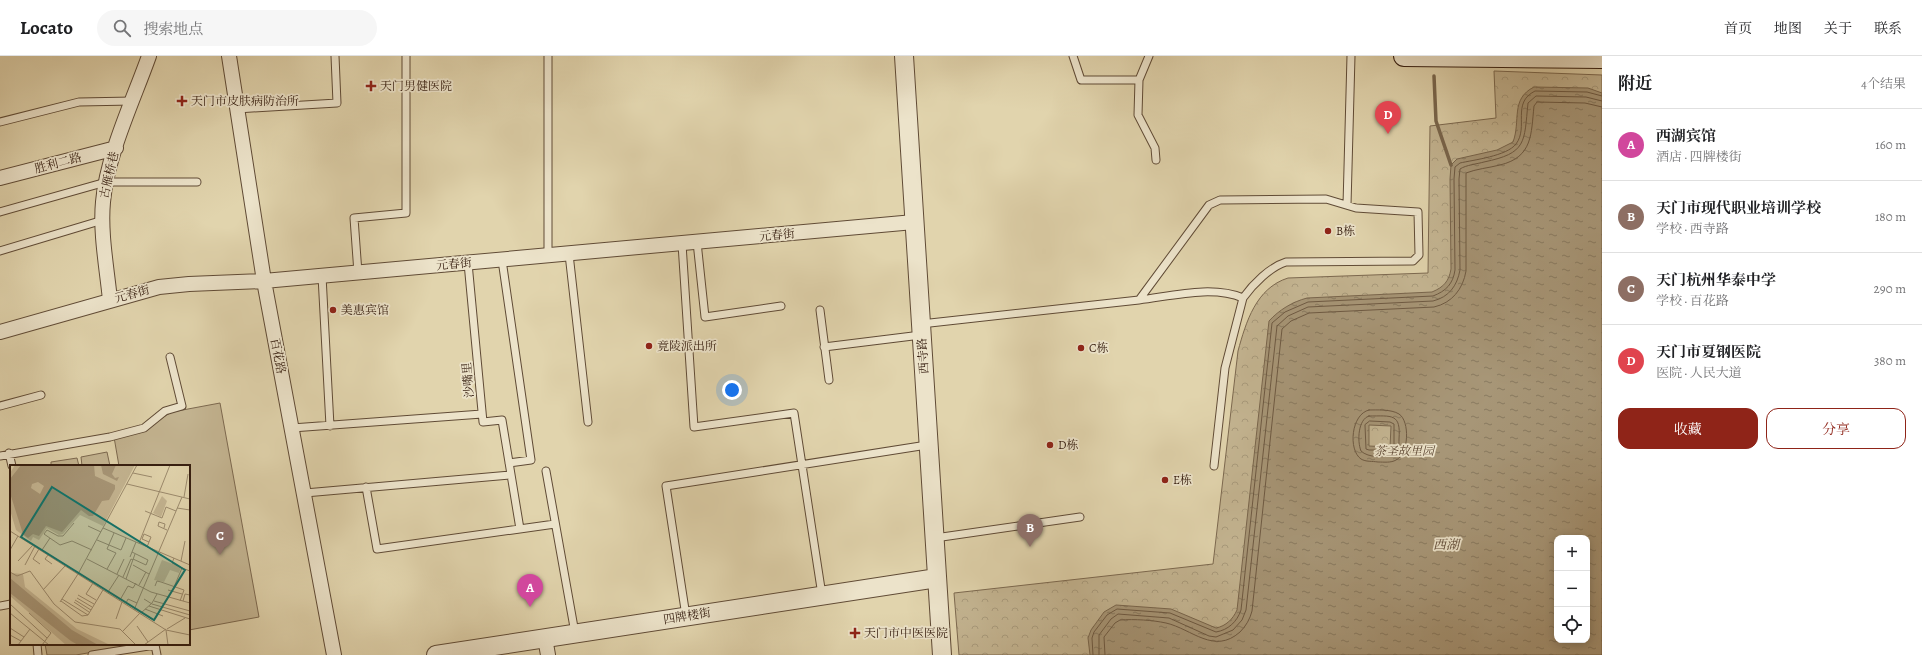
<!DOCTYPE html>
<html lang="zh">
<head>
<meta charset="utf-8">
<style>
  :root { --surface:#fff; --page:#f6f6f6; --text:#202124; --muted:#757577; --line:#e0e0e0; --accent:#8f2418 }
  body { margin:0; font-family:Alegreya,"Noto Serif SC",serif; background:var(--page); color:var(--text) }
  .controls { position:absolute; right:12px; bottom:12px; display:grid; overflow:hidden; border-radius:8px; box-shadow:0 2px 10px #0003 }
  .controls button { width:36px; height:36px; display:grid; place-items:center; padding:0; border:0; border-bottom:1px solid var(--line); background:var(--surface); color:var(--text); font:20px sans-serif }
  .you { position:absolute; left:732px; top:334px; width:14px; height:14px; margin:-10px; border:3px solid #fff; border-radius:50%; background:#1a73e8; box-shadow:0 0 0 6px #1a73e833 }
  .badge { display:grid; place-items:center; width:26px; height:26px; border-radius:50%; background:var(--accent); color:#fff; font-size:13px; font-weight:700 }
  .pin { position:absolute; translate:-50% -33px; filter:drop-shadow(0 1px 2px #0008) }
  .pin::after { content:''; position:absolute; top:21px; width:14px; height:12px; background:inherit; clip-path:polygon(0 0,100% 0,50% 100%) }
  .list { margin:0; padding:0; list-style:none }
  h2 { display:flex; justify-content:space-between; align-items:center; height:52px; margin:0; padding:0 16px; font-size:17px }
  h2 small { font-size:13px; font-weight:400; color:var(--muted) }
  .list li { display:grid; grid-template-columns:26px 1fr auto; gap:12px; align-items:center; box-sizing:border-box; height:72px; padding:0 16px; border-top:1px solid var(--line) }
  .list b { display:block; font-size:15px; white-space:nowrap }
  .list p { margin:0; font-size:13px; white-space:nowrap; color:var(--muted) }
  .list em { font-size:13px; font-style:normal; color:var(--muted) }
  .actions { display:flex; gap:8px; padding:12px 16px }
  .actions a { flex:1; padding:9px 0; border:1px solid var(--accent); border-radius:12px; text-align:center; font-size:14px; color:var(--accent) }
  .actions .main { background:var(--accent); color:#fff }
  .icon { flex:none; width:22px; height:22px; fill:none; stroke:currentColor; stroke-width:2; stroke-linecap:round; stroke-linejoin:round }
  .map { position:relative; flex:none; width:1602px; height:599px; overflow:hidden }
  header { display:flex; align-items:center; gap:24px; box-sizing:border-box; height:56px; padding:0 20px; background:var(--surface); border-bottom:1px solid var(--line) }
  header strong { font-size:19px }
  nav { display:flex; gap:22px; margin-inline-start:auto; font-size:14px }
  .search { width:280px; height:36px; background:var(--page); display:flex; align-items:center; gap:10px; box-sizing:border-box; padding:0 14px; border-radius:22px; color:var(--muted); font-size:15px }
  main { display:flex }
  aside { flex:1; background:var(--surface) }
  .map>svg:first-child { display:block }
</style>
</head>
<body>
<header>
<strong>Locato</strong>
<div class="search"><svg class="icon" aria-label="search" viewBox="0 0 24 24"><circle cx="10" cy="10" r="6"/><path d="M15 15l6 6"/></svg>搜索地点</div>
<nav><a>首页</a><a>地图</a><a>关于</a><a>联系</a></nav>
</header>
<main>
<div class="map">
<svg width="1602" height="599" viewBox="0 0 1602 599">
  <defs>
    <pattern id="park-crowns" width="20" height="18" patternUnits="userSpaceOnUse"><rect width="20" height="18" fill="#c4b592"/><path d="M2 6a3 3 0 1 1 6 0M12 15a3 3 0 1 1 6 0" fill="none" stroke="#a99b7d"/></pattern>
    <pattern id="water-ripples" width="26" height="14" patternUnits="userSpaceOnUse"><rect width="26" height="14" fill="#a79677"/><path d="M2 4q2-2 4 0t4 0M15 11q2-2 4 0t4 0" fill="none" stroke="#897a60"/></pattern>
  </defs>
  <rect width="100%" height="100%" fill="#e1d4ad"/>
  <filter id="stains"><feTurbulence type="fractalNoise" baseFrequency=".005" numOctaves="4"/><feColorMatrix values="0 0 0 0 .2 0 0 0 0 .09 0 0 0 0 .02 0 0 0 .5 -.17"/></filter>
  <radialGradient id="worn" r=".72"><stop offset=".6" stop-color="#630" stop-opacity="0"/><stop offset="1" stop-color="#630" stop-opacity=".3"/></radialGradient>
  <path fill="#c4b592" stroke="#7c6950" d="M220,347L259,561L189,574V410H119L114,381L146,375L155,366L172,356Z
    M107,396L110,410H82L81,401Z
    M77,402L79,410H51V406Z
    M45,588H139L76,599H47Z"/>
  <path fill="url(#park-crowns)" stroke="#7c6950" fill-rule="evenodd" d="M1494,15L1602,19V599H959L954,537L1213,508L1238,295C1246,266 1256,232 1288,222L1428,217L1430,70L1496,62ZM1557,482H1587V584H1557Z"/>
  <path fill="url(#water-ripples)" stroke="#79664d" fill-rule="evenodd" d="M1534,31L1588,32L1602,37V599H1090L1088,582L1091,574L1104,556L1116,549L1171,553L1216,572C1226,570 1233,563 1237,554L1269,265C1279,254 1292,246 1307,242L1432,236C1444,231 1449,225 1451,213L1450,123L1451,109L1457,103L1497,94L1513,86C1521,65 1510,43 1534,31ZM1369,369L1391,370L1390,391L1369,390ZM1557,482H1587V584H1557Z"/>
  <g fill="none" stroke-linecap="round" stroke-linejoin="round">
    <path stroke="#6e5a43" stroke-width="1" d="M1369,354C1377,354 1391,353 1399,358C1410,365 1409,398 1396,404C1391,407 1384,406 1378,406C1372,405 1366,406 1361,403C1348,394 1351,358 1369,354Z
      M1369,360C1392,360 1401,357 1399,383C1399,390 1399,394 1395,398C1386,402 1368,402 1361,395C1357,385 1358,363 1369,360Z
      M1370,365L1390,366L1394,368V390L1392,394H1369L1366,393L1365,369Z
      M1093,599L1092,582L1094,576L1107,559L1117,553L1170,557L1216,576C1228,574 1237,566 1241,554L1272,267L1285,256L1308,246L1433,240C1446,235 1453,228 1455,214L1454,123L1455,111L1460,107C1473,104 1507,100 1516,88C1529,71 1511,47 1535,35L1587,36L1602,40
      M1099,599V579L1111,563L1118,558L1169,562L1209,580L1216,581L1233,574L1242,564L1246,554L1277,270L1288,260L1308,251L1433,245C1449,241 1457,230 1460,214L1459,123L1460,113C1466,109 1477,108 1484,106C1527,97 1524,87 1528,47L1536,40L1586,41L1602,45
      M1105,599L1104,581L1115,567L1120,564C1135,563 1152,564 1166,567C1192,573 1214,599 1240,576C1246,570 1250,563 1252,555L1282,273L1291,265L1309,257L1434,251C1452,247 1463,233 1466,215V117C1476,113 1488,112 1500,109C1533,101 1531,78 1534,50L1537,46L1585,47L1602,51"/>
    <path stroke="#79664d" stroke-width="3.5" d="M1434,20L1436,65L1451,109"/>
    <defs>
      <path id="service" d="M548,0V200
        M1073,0L1081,24H1139L1149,0
        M1139,24L1138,59L1155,92L1156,104
        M237,53L337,47L335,0
        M0,66L79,46L133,45
        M1347,149L1351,0
        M0,156L106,126H197
        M697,186L705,261L781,250
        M682,188L694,371L794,357L822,539
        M0,195L103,164
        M569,198L588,366
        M502,204L531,404L509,407
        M468,207L483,366L502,364L520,473
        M358,217L354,162L406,157V0
        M322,220L330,370
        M1139,244C1172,240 1212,229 1243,242
        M820,254L829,324
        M921,268L1139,244L1209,149L1220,144L1326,143L1356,152L1418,156L1419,199L1413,205L1286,206C1270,211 1253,228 1243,242L1225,312L1214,410
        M824,291L921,279
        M0,350L41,339
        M292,372L482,358
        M9,397L12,410
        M0,400L110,381L144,372L165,355L182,350L170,301
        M546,415L575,577
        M366,431L377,493L555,468
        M305,437L511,419
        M935,482L1080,461
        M0,550L11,548
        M686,560L666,430L927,389
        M37,588L38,599
        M92,599L155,589L157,599"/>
      <path id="minor" d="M229,0L264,225L334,599
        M0,122L116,92
        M110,244C107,213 100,177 103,146C107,99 133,45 149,0
        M0,276L159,231L189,228L264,225L914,166
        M545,582L548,599"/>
      <path id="tertiary" d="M904,0L942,599
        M436,599L937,522"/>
      <path id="secondary" d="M1404,0L1602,2"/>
    </defs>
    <use href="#service" stroke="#604b36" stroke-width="9"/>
    <use href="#minor" stroke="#604b36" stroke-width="16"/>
    <use href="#tertiary" stroke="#604b36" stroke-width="20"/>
    <use href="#secondary" stroke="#351d0f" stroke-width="22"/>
    <use href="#service" stroke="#ece3ca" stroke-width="7"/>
    <use href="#minor" stroke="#ece3ca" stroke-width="14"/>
    <use href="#tertiary" stroke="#ece3ca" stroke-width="18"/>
    <use href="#secondary" stroke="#ece3ca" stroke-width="20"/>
  </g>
  <g fill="#8f2418" stroke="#ece3ca" stroke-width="1.5">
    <path d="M369 24h4v4h4v4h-4v4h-4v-4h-4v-4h4z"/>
    <path d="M180 39h4v4h4v4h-4v4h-4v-4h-4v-4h4z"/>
    <circle cx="1328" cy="175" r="4"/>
    <circle cx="333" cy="254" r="4"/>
    <circle cx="649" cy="290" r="4"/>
    <circle cx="1081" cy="292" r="4"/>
    <circle cx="1050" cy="389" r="4"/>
    <circle cx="1165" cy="424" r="4"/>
    <path d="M853 571h4v4h4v4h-4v4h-4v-4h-4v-4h4z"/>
  </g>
  <g text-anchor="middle" stroke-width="3.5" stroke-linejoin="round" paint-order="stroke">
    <g font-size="12" fill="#351d0f" stroke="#ece3ca" text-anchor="start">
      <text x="380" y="34">天门男健医院</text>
      <text x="191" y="49">天门市皮肤病防治所</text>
      <text x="1336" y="179">B栋</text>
      <text x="341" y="258">美惠宾馆</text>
      <text x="657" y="294">竟陵派出所</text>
      <text x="1089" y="296">C栋</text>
      <text x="1058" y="393">D栋</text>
      <text x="1173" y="428">E栋</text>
      <text x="864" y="581">天门市中医医院</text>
    </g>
    <g font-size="12" fill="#351d0f" stroke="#ece3ca">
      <text transform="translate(58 107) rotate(-15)" y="4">胜利二路</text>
      <text transform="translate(109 119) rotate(-77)" y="4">古雁桥巷</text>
      <text transform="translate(777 179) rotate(-5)" y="4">元春街</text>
      <text transform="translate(454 208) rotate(-5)" y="4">元春街</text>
      <text transform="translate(132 238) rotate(-15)" y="4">元春街</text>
      <text transform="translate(278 300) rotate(79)" y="4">百花路</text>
      <text transform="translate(923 300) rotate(-94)" y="4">西寺路</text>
      <text transform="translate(468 324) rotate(-95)" y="4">沙嘴里</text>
      <text transform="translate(687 560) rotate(-9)" y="4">四牌楼街</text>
    </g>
    <g font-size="12" font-style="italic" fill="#594330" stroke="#ece3ca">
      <text x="1404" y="399">茶圣故里园</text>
    </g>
    <g font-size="13" font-style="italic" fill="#5d4733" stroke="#ece3ca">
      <text x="1446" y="493">西湖</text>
    </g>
  </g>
  <g transform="translate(10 409)">
    <rect width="180" height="180" fill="#e1d4ad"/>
    <path d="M152,31L157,36L151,52L143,48ZM152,95L171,102L169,108L160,105L154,117L144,115Z" fill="#c4b592"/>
    <path d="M5,0H125L93,61L70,50L53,69L49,70L37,63L29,75L23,72L21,76L6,65L0,45V8ZM0,108L13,109L15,122L20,126L67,164L100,180H56L0,131Z" fill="#c4b592"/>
    <path d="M11,0H84L85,11L105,20V24L99,35L92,36L83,51H79L71,45L52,67L36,61L29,71L23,69L18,73L13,69L0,28V14ZM28,17L34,21L30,29L21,23L22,19ZM91,0H106L102,9L105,13L109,12L107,16L93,9ZM0,113L62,165L88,180H68L61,176L0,128Z" fill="#a79677" fill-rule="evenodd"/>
    <path fill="none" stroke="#9c8b6e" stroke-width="1" d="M123,8L142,12M117,19L180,34M174,32L178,9M167,43L180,45M135,46L152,53L156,42L166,46M64,58L53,71H48L37,65L34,69L50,80L62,76L82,85M78,61L91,67M93,63L180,100M154,63L155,59L149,57L148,61L157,65M0,66L156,165L180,170M87,75L111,85L116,73M129,78L160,0M137,82L141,72L134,69L132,74L139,77M29,84L23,94L30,99M0,85L8,71M32,85L40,73M122,87L138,95L136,100M38,90L35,94L42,99M120,92L126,77M164,93L162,98L172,103M77,94L141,127L180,138M123,94L136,100M8,96L23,80M171,96L175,76M15,100L25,81M123,100L139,109M97,104L106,88L97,84L104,68M0,107L7,111L20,106L44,139L65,157L110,164L126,180M107,109L114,94M113,112L121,94L123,95M116,114L125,89M83,118L76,129L86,135M129,120L136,107M145,121L147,116L151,117L174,125L170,136M164,122L172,103L180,106M33,125L55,101M158,125L172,129M98,127L109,110M68,130L84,139M67,133L82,142M52,134L78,150M134,134L142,139L180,150M65,135L81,145M110,135L118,121L123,123L126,118M51,136L72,151L78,150M144,136L180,146M173,136L175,129L180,130M50,137L68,109L127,0M64,137L79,147M116,138L118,134L127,138M0,139L37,173M139,141L180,154M135,144L153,151M124,145L172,32M0,148L39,180M19,148L41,168L32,180M131,148L142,138L147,129M78,150L93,125M106,154L112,137M127,161L138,177M0,163L14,172M157,164L175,153M156,165L158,180M113,166L130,148M0,170L11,176M8,180L20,164M134,180L156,164"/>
    <path fill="#0f766e" fill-opacity="0.15" stroke="#0f766e" stroke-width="2" d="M42,22L175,105L144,155L11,72Z"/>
    <rect width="180" height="180" fill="none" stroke="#351d0f" stroke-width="2"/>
  </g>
  <rect width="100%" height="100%" filter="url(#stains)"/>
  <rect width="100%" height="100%" fill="url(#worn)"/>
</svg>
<div class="controls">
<button>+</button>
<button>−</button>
<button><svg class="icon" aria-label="locate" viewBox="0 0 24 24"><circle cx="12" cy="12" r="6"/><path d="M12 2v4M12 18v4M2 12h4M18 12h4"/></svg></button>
</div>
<div class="you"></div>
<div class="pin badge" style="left:530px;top:551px;background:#d1479c">A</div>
<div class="pin badge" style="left:1030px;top:491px;background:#8d6e63">B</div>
<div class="pin badge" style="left:220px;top:499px;background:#8d6e63">C</div>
<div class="pin badge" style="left:1388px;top:78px;background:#e0444e">D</div>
</div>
<aside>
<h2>附近<small>4个结果</small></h2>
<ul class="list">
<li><span class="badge" style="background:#d1479c">A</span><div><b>西湖宾馆</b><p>酒店 · 四牌楼街</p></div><em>160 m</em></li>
<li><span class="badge" style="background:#8d6e63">B</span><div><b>天门市现代职业培训学校</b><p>学校 · 西寺路</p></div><em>180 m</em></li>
<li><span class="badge" style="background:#8d6e63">C</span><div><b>天门杭州华泰中学</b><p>学校 · 百花路</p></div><em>290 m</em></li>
<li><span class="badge" style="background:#e0444e">D</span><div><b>天门市夏钢医院</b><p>医院 · 人民大道</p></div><em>380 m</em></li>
</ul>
<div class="actions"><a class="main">收藏</a><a>分享</a></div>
</aside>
</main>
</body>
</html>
